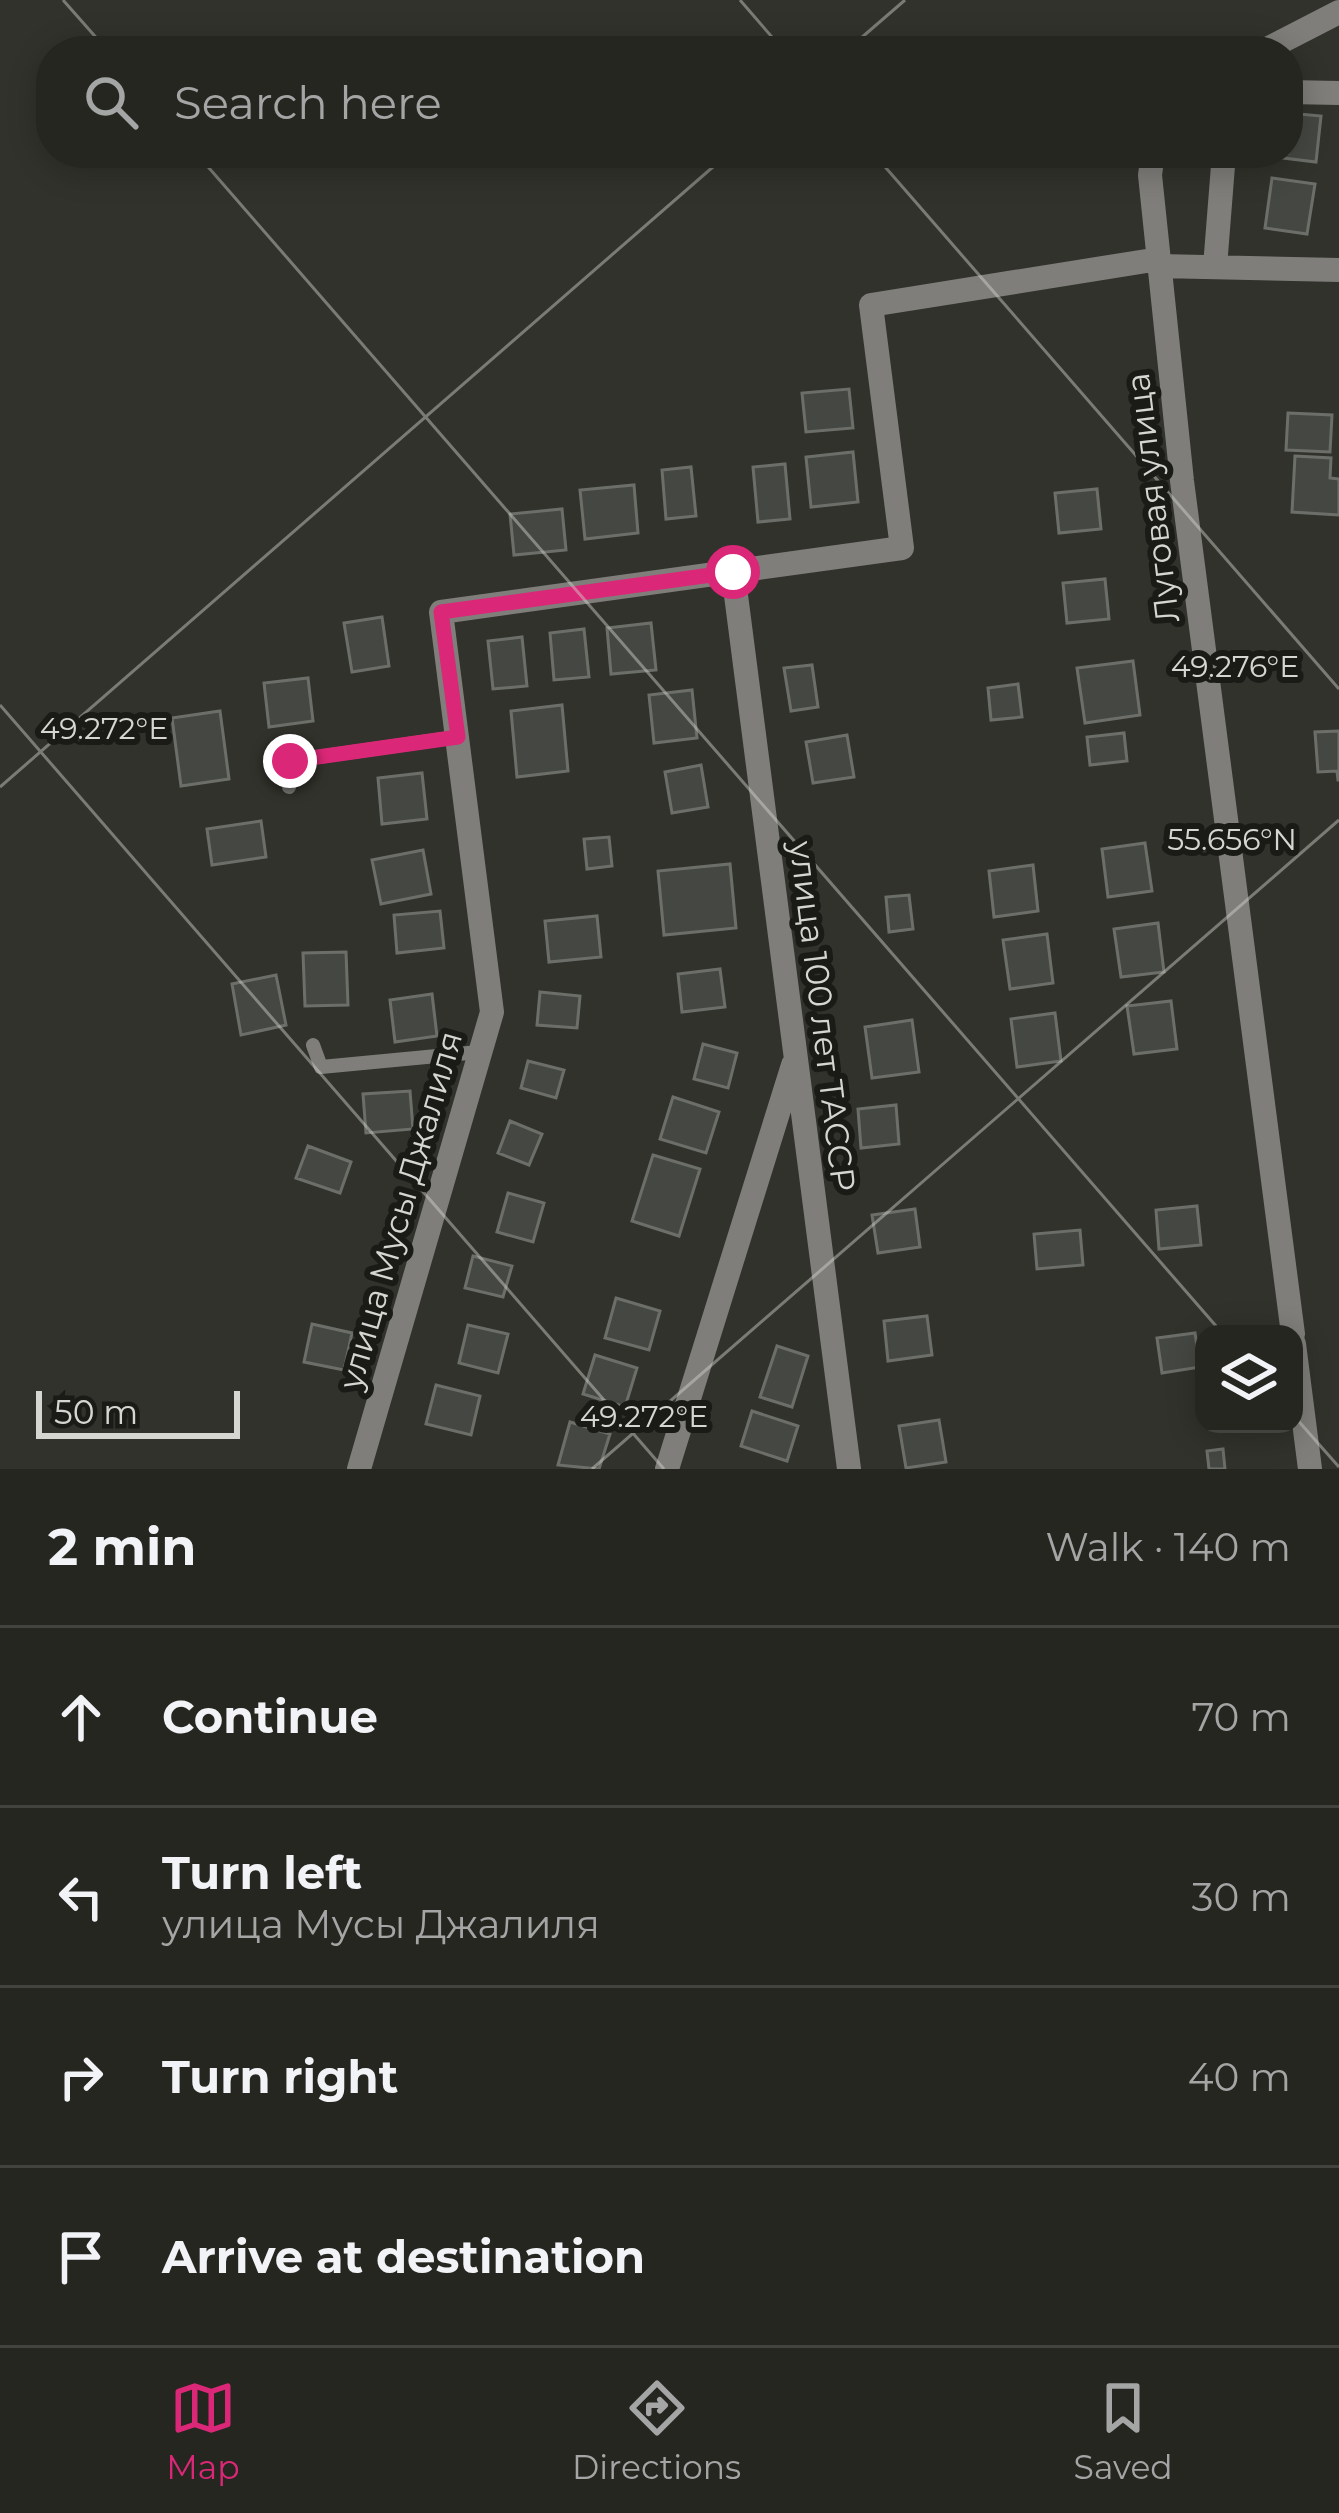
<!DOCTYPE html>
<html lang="en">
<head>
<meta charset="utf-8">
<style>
  :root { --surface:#262621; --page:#32322e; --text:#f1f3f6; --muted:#a4a5a5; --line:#42433f; --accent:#db2777 }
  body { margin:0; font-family:Montserrat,sans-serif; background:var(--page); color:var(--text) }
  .controls { position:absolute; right:36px; bottom:36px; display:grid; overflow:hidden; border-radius:24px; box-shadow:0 6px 30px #0003 }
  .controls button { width:108px; height:108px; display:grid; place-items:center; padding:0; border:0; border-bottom:3px solid var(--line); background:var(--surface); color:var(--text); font:60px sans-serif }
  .scale { position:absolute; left:36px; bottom:30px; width:204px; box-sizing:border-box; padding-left:12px; border:6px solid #d5d5d1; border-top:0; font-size:33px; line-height:42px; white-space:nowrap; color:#d5d5d1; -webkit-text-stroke:9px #1a1a17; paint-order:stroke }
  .stop { position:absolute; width:36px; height:36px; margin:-27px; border:9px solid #db2777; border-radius:50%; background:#fff }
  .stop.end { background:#db2777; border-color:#fff; box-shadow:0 3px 12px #0008 }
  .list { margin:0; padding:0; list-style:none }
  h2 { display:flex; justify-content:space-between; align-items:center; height:156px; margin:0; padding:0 48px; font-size:51px }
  h2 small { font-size:39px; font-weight:400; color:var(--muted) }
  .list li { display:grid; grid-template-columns:78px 1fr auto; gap:36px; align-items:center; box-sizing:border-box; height:180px; padding:0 48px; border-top:3px solid var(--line) }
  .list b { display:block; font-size:45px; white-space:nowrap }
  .list p { margin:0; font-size:39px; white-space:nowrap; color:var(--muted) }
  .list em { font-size:39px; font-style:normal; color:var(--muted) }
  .icon { flex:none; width:66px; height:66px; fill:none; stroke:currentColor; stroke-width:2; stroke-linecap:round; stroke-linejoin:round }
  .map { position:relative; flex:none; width:1339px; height:1469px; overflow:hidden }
  .search { position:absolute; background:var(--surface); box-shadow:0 6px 30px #0003; left:36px; right:36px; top:36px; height:132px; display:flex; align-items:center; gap:30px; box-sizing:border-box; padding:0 42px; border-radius:48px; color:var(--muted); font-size:45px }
  .sheet { height:876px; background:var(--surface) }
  nav { display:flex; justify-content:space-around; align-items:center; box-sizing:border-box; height:168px; border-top:3px solid var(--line); background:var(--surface); font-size:33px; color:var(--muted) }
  nav a { display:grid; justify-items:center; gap:6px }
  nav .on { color:var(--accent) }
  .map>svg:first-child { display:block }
</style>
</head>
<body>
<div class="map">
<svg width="1339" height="1469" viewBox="0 0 1339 1469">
  <rect width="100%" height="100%" fill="#32322c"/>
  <path fill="#454842" stroke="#6c6f69" stroke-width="3" d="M1288,113L1321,116L1316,162L1267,156L1268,153H1288Z
    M1272,178L1315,184L1307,234L1265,228Z
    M849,389L853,428L806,432L802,393Z
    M1288,413L1332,415L1330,452L1286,450Z
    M853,452L858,502L811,507L806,457Z
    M1295,456L1331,458L1330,478L1339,479V515L1292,512Z
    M785,464L790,519L758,522L753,467Z
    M691,467L696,516L666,519L662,470Z
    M634,485L638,533L585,539L580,490Z
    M1097,489L1101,529L1059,533L1055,493Z
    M562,509L566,550L514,555L510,514Z
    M1105,579L1109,619L1067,623L1063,583Z
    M382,617L389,666L352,672L344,623Z
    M651,623L656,670L611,674L607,628Z
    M584,629L589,677L554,680L550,633Z
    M522,637L527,686L493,689L488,641Z
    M1133,661L1140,715L1085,723L1077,668Z
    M812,665L818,707L791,711L784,668Z
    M308,678L313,721L269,727L264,683Z
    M1018,684L1022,717L991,720L988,688Z
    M692,690L697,738L654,743L649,695Z
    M562,705L568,771L517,777L511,711Z
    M220,711L229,779L181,786L172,718Z
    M1339,731V780H1338L1337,771L1318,772L1315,732Z
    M1124,733L1127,761L1090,765L1087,737Z
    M847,735L854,777L813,783L806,742Z
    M701,765L708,807L672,813L665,772Z
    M422,773L427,819L382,824L378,778Z
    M261,821L266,857L212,865L207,829Z
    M609,837L612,866L587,869L584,839Z
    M1145,843L1152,891L1108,897L1102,849Z
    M423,850L431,894L381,904L372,860Z
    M730,864L736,928L664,935L658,871Z
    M1033,865L1038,911L994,917L989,871Z
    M909,895L913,929L889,932L886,897Z
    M440,911L444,948L397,953L394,915Z
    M597,916L601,957L549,962L545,921Z
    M1158,923L1164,972L1121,977L1114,929Z
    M1047,934L1053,983L1010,989L1003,940Z
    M346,952L348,1005L305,1006L303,953Z
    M720,969L725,1007L682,1012L678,974Z
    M276,975L286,1025L241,1035L232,984Z
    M540,992L580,996L577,1028L537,1025Z
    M432,994L437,1036L395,1042L390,1000Z
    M1171,1001L1177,1049L1134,1054L1127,1006Z
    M1055,1013L1061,1061L1017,1067L1011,1019Z
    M912,1020L919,1072L872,1078L865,1027Z
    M703,1044L737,1053L728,1088L694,1079Z
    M528,1061L564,1070L556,1098L521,1088Z
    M410,1091L413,1129L366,1133L363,1094Z
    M673,1097L719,1112L706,1153L660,1139Z
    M896,1105L899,1144L861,1148L858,1109Z
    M510,1121L542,1134L529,1165L498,1153Z
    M308,1146L351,1162L340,1193L296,1178Z
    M653,1155L700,1169L679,1236L632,1221Z
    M508,1193L544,1203L533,1242L497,1232Z
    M1197,1206L1201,1245L1159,1249L1156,1210Z
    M915,1209L920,1247L878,1253L872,1215Z
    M1080,1230L1083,1265L1037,1269L1034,1234Z
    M473,1256L512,1266L503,1297L465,1288Z
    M616,1298L660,1311L649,1350L605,1338Z
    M927,1316L932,1355L888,1361L884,1321Z
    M312,1324L352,1333L344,1370L304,1362Z
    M468,1325L508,1334L498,1373L459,1363Z
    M1195,1333L1200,1367L1162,1373L1157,1338Z
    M777,1346L808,1356L792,1407L760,1397Z
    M595,1355L637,1368L625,1407L583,1394Z
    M436,1385L480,1396L471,1435L426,1424Z
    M752,1411L798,1426L787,1461L741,1446Z
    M939,1420L946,1462L906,1468L899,1426Z
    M570,1422L610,1434L599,1469L558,1465Z
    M1223,1449L1225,1469H1209L1207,1451Z"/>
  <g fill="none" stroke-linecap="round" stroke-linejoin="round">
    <path stroke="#7f7e7b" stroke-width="14" d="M289,787L290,761L457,737
      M313,1045L321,1067L479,1052"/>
    <path stroke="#7f7e7b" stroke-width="24" d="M1263,51L1339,12
      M1288,92L1339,93
      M1153,153L1150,175L1182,481L1293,1334
      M1159,266L1339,270
      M1215,267L1224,153
      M733,572L849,1469
      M1294,1344L1310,1469
      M359,1469L492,1012L441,612L902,548L871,305L1159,259
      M667,1469L793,1065"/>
  </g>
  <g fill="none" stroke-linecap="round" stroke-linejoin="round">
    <path stroke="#db2777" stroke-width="15" d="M290,761L458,737L441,612L733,572"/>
  </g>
  <path fill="none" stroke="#d5d5d1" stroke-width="3" stroke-opacity="0.45" d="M63,0L108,51M740,0L784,51M846,51L905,0M196,153L1223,1334M873,153L1339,689M0,705L664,1469M0,787L729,153M1294,1416L1339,1467M592,1469L1339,820"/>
  <g text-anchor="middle" stroke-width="12" stroke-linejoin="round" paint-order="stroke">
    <g font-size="33" fill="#d5d5d1" stroke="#1a1a17">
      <text transform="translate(1152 498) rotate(-97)" y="12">Луговая улица</text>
      <text transform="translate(823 1016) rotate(83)" y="12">улица 100 лет ТАССР</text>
      <text transform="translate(400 1210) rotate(-74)" y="12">улица Мусы Джалиля</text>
    </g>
  </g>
  <g font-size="30" text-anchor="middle" fill="#d5d5d1" stroke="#1a1a17" stroke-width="12" stroke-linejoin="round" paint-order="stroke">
    <text x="1235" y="677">49.276°E</text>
    <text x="104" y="739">49.272°E</text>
    <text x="1232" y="850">55.656°N</text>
    <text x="644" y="1427">49.272°E</text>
  </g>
</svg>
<div class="controls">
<button><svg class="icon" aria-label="layers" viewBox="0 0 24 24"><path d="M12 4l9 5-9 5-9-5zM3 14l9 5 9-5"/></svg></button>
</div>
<div class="scale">50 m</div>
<div class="stop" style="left:733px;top:572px"></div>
<div class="stop end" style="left:290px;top:761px"></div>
<div class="search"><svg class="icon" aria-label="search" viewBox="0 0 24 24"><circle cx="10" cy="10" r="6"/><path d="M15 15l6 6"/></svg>Search here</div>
</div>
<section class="sheet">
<h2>2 min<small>Walk · 140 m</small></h2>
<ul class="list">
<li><svg class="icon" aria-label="ahead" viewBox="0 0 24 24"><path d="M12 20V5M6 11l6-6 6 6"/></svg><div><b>Continue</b></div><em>70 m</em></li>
<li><svg class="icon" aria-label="left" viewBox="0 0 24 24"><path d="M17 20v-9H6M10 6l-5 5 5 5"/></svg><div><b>Turn left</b><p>улица Мусы Джалиля</p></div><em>30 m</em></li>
<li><svg class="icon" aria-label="right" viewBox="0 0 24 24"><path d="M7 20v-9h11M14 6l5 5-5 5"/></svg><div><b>Turn right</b></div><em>40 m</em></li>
<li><svg class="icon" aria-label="arrive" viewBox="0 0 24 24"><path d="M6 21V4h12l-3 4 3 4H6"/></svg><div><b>Arrive at destination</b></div></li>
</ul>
</section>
<nav>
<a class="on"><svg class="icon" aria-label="map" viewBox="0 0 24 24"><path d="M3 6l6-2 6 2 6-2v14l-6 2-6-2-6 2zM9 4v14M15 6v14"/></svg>Map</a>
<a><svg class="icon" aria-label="directions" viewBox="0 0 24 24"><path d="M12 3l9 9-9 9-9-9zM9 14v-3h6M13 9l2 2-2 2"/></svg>Directions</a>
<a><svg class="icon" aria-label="saved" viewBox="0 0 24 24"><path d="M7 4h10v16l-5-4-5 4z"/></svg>Saved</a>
</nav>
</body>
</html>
